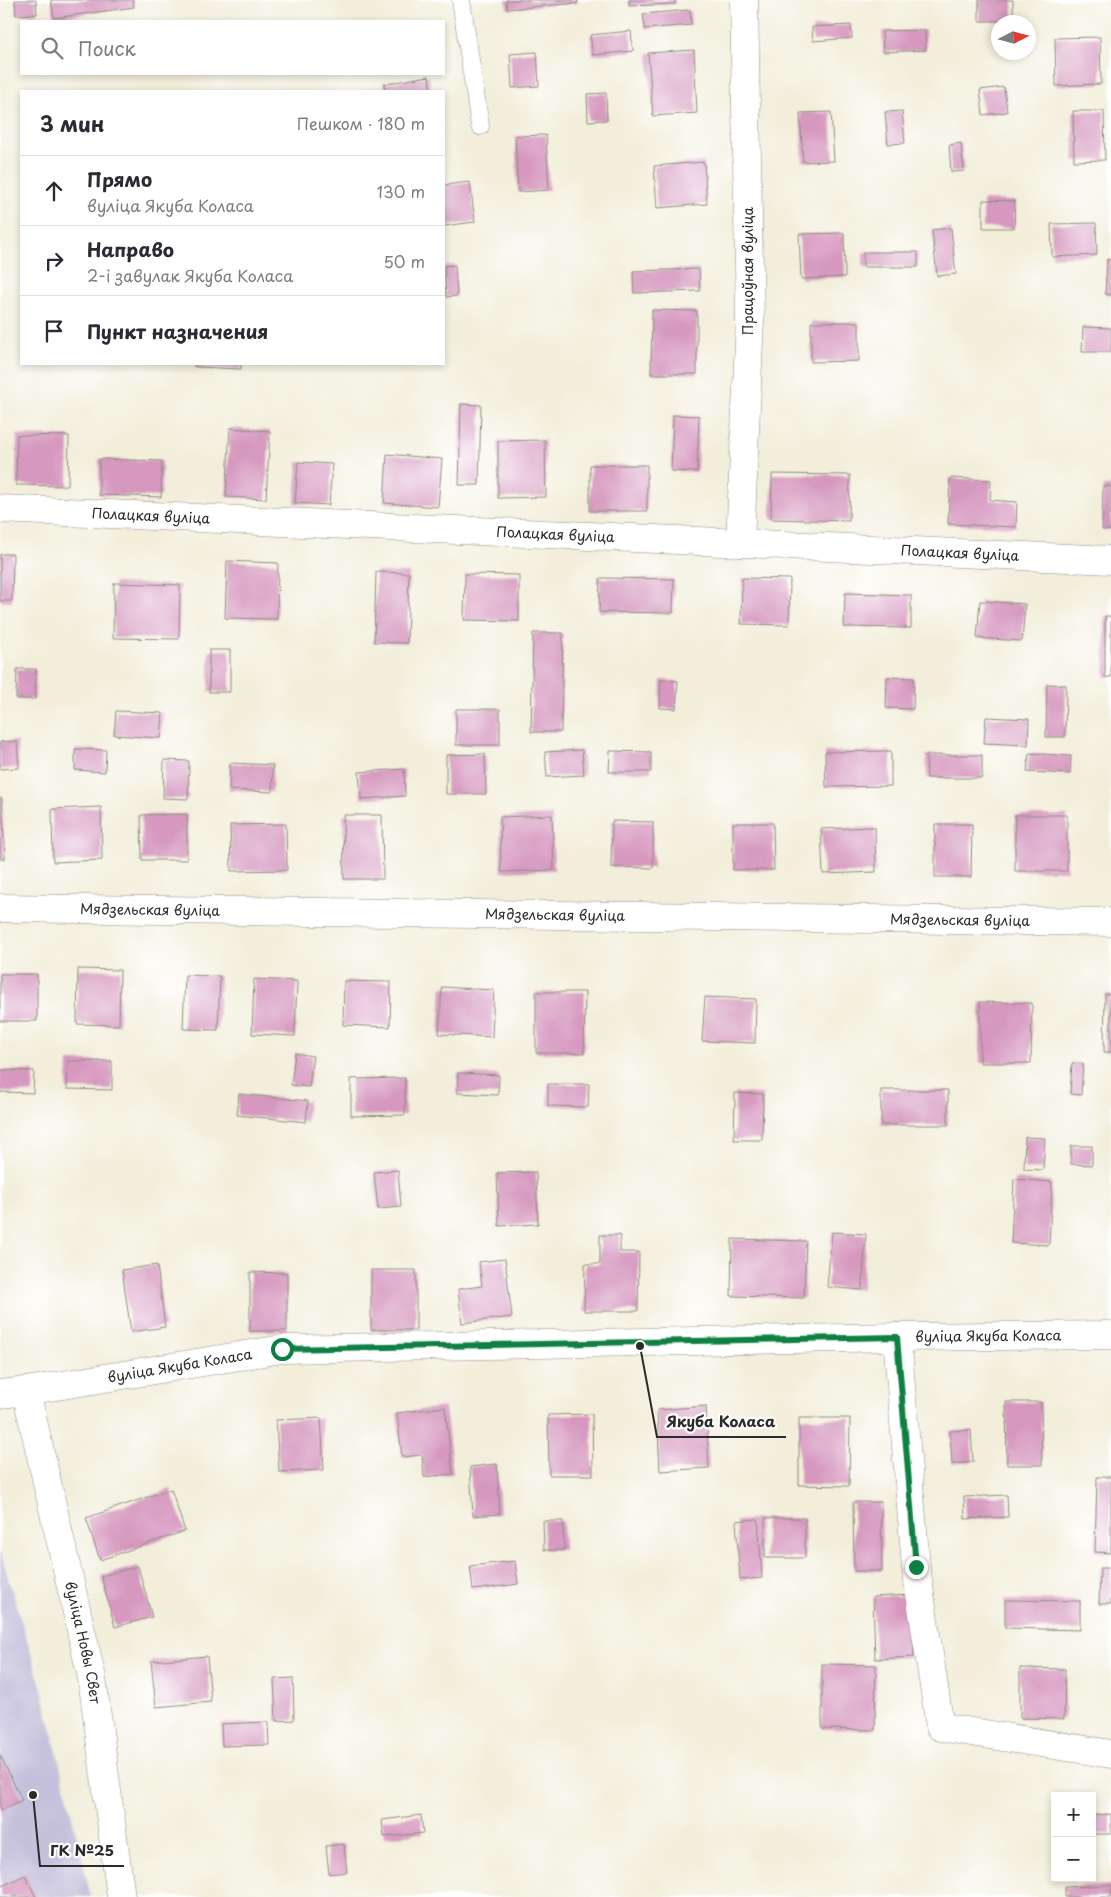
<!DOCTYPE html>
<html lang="ru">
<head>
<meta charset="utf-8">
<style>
  :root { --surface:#fff; --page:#f2f2f3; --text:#2b2b33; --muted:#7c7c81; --line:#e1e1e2 }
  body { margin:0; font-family:"Playpen Sans",sans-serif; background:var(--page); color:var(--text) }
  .controls { position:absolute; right:15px; bottom:15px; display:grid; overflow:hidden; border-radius:0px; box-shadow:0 2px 8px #0003 }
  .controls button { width:45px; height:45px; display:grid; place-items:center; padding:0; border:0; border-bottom:1px solid var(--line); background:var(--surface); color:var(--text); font:25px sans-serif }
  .compass { position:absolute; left:991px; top:15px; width:45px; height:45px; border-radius:50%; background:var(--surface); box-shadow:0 2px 8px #0003; rotate:84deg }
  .stop { position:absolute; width:15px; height:15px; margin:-11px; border:4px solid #0b8043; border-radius:50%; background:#fff }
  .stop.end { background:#0b8043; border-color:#fff; box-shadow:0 1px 5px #0008 }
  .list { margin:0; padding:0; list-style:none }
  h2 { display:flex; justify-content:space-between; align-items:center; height:65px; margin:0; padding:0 20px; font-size:21px }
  h2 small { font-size:16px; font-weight:400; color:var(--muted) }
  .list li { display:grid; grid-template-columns:32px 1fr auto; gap:15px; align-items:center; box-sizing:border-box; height:70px; padding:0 20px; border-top:1px solid var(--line) }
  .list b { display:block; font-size:19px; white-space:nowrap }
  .list p { margin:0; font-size:16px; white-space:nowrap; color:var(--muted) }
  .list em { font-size:16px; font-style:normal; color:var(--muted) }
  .icon { flex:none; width:28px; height:28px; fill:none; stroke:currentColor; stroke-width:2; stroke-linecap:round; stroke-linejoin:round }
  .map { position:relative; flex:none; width:1111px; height:1897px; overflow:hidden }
  .search { position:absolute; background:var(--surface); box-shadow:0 2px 8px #0003; left:20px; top:20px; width:425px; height:55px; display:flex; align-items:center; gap:12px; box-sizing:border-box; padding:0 18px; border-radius:0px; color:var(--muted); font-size:19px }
  .panel { position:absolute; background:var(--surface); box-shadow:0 2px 8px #0003; left:20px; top:90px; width:425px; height:275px; border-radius:0px }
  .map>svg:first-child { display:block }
</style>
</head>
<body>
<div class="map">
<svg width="1111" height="1897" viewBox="0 0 1111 1897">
  <rect width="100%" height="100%" fill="#fff"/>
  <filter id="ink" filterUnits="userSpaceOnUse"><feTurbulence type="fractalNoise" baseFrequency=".02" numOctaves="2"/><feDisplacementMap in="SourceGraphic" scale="10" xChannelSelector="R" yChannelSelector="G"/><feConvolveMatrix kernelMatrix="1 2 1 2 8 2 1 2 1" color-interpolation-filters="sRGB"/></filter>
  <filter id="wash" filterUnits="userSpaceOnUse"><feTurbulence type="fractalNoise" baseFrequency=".0096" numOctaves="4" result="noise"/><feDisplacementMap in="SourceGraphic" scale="20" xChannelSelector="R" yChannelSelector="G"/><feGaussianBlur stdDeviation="1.12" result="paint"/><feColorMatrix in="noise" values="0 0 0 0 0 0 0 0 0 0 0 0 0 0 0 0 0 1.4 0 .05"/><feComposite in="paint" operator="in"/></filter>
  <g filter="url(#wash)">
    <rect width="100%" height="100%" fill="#f2eeda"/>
    <path fill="#c5c0db" d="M0,1551L43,1693L91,1897H0Z"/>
    <g id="blocks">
      <path fill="#d698bf" d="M15,0H36L37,14L16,15Z
        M51,0H133L134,7L54,18Z
        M506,0H577L578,3L507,9Z
        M629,0H675V4L629,6Z
        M979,0H1013V21H979Z
        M690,10L691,25L645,29L643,14Z
        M851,25L852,38L813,41L812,27Z
        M925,30L926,50L883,52L882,31Z
        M631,31L633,51L593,55L590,35Z
        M1100,37L1101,84L1056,86L1055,38Z
        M694,50L697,113L653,116L648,53Z
        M537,52L539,86L512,88L510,54Z
        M429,76L431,91H385L384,84Z
        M1004,87L1007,112L983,115L980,90Z
        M606,93L607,120L588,121L587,94Z
        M902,111L905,143L888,144L885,112Z
        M1073,111H1104L1105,160L1074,161Z
        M831,112L834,161L803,162L800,113Z
        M546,135L549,190L518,192L515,136Z
        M961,143L964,171L951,172L949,145Z
        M704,162L707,204L657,208L654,166Z
        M470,182L475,222L444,226V185Z
        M983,200L1015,201L1014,228H983Z
        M1096,223L1097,255L1052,257L1051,224Z
        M951,228L956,274L937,276L932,230Z
        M844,233L845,277L801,279L799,234Z
        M863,252H918V267H863Z
        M1107,259L1111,260V295L1105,294Z
        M455,265L457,296L446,297L444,266Z
        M699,269L700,291L634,293L633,271Z
        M652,310L697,311V374H651Z
        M811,322H859V361L811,362Z
        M1083,327L1111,328V352H1082Z
        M195,364H241V369L195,367Z
        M461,404L481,405L479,485H459Z
        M673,415L699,416L697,472L671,471Z
        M230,428L270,431L266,499L226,497Z
        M17,435L69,436L68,486L16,485Z
        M545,440L546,497L498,498V441Z
        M387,454L442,459L438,507L384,503Z
        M99,459L162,461L161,497L99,495Z
        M298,462L332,464L329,505L295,503Z
        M590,465H647V511H590Z
        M772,474L850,475L849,521L771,519Z
        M950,478L991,480L990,500L1017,502L1016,527L948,524Z
        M1103,486H1111V530H1102Z
        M0,554H13L12,601H0Z
        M227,561L278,563L277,619L225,618Z
        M376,572L409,573L407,643L374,642Z
        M465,574L519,575V621L464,620Z
        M600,578L674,579L673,613L599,612Z
        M742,578L790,579L789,625L741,624Z
        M114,583L180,585L179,639L113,638Z
        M845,593L911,595V628L844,627Z
        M980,601L1025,604L1022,641L977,638Z
        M1105,616H1111V677H1105Z
        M533,633H563L561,732H531Z
        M209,650H230V692H209Z
        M17,669H36L35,699H16Z
        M887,677L914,678L913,709L886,708Z
        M661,680L678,681L676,709L660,708Z
        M1047,684L1066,685L1065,737H1046Z
        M456,709H500V745H456Z
        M116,711L163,713L161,738L114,735Z
        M986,717L1029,719L1028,745L984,743Z
        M17,741L19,768L0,769V742Z
        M75,749L106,750L105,772L75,770Z
        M582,750L584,775L547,777L545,752Z
        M610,751L651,752V772H609Z
        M891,751V786L826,787L825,752Z
        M1029,753L1071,756L1070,774L1027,772Z
        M485,754L486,794H446V755Z
        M926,755H982V778H927Z
        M164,760L189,761L188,799L163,798Z
        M230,763L273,765L272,792L229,790Z
        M404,769L405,796L361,799L359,772Z
        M0,798H2L5,859H0Z
        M101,807L102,860L53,862L52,809Z
        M187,814V860H142L141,815Z
        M343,815H382L383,879H344Z
        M552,815L554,870L501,872L500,817Z
        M1015,815H1067V871H1015Z
        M612,821L653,822V868L611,867Z
        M733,823H773L774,870H733Z
        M286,824L287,870L231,871L230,825Z
        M935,824H972L971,877H935Z
        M875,827L876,872L823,874L821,829Z
        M78,969L120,970L119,1025L77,1024Z
        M0,974H37V1021H0Z
        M185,975L220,976L218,1030L183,1029Z
        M254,979L297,981L295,1036L252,1034Z
        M344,981L391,982L390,1027L343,1025Z
        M442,987L494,990L492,1037L439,1034Z
        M536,992H585L584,1053H536Z
        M1105,994H1111V1052H1104Z
        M705,997L756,999L755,1043L702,1041Z
        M980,1002L1032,1003L1031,1063H980Z
        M295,1053L313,1056L309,1087L291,1085Z
        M68,1061H112V1090L67,1089Z
        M1072,1063L1083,1064L1081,1095L1070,1094Z
        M0,1070L34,1071L33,1093L0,1092Z
        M458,1073L499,1075L498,1095L457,1093Z
        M405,1078V1115L351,1116V1079Z
        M548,1084H589L588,1107L548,1106Z
        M881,1090H948V1125H881Z
        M735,1093L763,1094L762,1140H734Z
        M239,1094L308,1101L306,1122L237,1115Z
        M1025,1137L1045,1138L1043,1170L1024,1169Z
        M1071,1146H1092V1165L1071,1164Z
        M398,1170L401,1207L378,1209L374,1172Z
        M536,1172L538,1224L499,1226L497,1173Z
        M1014,1179L1052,1182L1049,1245L1011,1243Z
        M832,1232L866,1234L862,1290L827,1287Z
        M600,1235H620V1252H639L638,1311H584L585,1264H600Z
        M732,1239L806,1241L804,1298L731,1296Z
        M505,1259L512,1317L462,1323L458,1289L482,1286L479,1262Z
        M157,1265L165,1327L131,1332L122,1270Z
        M371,1270H416V1330H371Z
        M250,1272L287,1273V1331H250Z
        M1006,1402H1041L1042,1465H1007Z
        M706,1406L709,1468L660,1471L657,1410Z
        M445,1407L453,1474L424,1477L422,1455L402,1457L397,1413Z
        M592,1414L593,1475H549L548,1415Z
        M321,1418L324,1470L279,1472L276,1420Z
        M799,1418H850L849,1486L799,1485Z
        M971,1430L973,1462L952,1464L950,1431Z
        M497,1464L500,1514L473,1516L470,1467Z
        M1097,1477H1111V1553L1095,1552Z
        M171,1489L185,1531L100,1560L86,1518Z
        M1007,1495L1008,1517L965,1519L964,1497Z
        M853,1502H881L882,1571H854Z
        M765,1518H805V1558H765Z
        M758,1519L762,1578L740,1580L736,1521Z
        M543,1521H563L564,1550H544Z
        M515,1561L518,1584L473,1590L470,1566Z
        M138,1566L152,1617L115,1627L101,1576Z
        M1100,1568H1111V1604H1099Z
        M911,1595L914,1657L875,1659L873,1597Z
        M1005,1600L1080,1601V1630L1005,1628Z
        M207,1656L211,1702L156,1707L151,1661Z
        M822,1664L876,1665L875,1730L822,1729Z
        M1020,1668L1065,1669L1064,1719L1020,1718Z
        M293,1678L294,1720L276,1721L274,1679Z
        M268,1722L269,1745L222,1746L221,1724Z
        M0,1755L22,1800L0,1811Z
        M1111,1814V1834H1092V1815Z
        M421,1815L423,1833L384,1837L382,1820Z
        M344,1844L347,1872L329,1874L326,1846Z
        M25,1875L36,1897H0V1887Z
        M1111,1885V1897H1065V1887Z"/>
    </g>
  </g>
  <g filter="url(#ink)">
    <use href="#blocks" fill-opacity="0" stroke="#8e8c82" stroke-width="1"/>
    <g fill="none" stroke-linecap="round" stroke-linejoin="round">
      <defs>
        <path id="service" d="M461,0L480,126"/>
        <g id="minor">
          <path id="s1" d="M0,509L1111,560"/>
          <path d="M740,543L750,319L744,0"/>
          <path id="s2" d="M0,908L1111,922"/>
          <path d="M897,1337L916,1567L940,1727L1111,1754"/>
          <path id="s3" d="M26,1391L92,1678L121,1897"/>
        </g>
        <g id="tertiary">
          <path id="s4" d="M0,1394L26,1391L282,1349L897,1337L1111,1335"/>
        </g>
      </defs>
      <use href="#service" stroke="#8e8c82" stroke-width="19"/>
      <use href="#minor" stroke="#8e8c82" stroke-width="29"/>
      <use href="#tertiary" stroke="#8e8c82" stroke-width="29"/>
      <use href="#service" stroke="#fff" stroke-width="18"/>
      <use href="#minor" stroke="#fff" stroke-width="28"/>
      <use href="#tertiary" stroke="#fff" stroke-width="28"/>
    </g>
  </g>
  <g fill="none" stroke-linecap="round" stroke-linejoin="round" filter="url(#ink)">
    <path stroke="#0b8043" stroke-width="6" d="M282,1349L897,1337L916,1567"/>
  </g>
  <g text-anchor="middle" stroke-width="4.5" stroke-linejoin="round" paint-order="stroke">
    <g font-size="14" fill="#2b2b2b" stroke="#fff">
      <text transform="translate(748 271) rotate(-90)" y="5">Працоўная вуліца</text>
      <text dy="5" stroke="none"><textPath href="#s1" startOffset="151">Полацкая вуліца</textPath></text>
      <text dy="5" stroke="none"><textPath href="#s1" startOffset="556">Полацкая вуліца</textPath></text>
      <text dy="5" stroke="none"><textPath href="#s1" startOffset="961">Полацкая вуліца</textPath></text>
      <text dy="5" stroke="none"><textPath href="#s2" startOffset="150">Мядзельская вуліца</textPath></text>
      <text dy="5" stroke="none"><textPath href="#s2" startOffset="555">Мядзельская вуліца</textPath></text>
      <text dy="5" stroke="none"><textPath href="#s2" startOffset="960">Мядзельская вуліца</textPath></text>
      <text dy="5" stroke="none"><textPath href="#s4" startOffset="992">вуліца Якуба Коласа</textPath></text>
      <text dy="5" stroke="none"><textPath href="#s4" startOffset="182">вуліца Якуба Коласа</textPath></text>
      <text dy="5" stroke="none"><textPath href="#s3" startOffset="258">вуліца Новы Свет</textPath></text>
    </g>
  </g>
  <path fill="none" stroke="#2b2b2b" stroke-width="2" d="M640 1346L657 1437H786M33 1795L40 1866H124"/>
  <g fill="#2b2b2b" stroke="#fff" stroke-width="2">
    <circle cx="640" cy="1346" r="5"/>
    <circle cx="33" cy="1795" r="5"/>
  </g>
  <g font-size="15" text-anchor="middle" font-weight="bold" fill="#2b2b2b" stroke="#fff" stroke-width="4.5" stroke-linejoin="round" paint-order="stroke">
    <text x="721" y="1427">Якуба Коласа</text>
    <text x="82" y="1856">ГК №25</text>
  </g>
</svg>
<div class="controls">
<button>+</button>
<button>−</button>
</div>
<svg class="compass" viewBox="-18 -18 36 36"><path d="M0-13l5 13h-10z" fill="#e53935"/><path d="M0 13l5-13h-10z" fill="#7c7c81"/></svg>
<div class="stop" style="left:282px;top:1349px"></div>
<div class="stop end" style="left:916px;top:1567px"></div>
<div class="search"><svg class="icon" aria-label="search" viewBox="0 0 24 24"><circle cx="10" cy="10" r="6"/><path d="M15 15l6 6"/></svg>Поиск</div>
<section class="panel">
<h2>3 мин<small>Пешком · 180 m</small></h2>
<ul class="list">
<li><svg class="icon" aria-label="ahead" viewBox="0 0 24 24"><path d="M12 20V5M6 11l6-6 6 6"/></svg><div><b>Прямо</b><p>вуліца Якуба Коласа</p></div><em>130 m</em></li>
<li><svg class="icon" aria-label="right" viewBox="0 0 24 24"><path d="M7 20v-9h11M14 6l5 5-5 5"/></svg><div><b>Направо</b><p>2-і завулак Якуба Коласа</p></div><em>50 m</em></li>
<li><svg class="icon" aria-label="arrive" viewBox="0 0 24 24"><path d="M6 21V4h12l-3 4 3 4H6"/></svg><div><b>Пункт назначения</b></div></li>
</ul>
</section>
</div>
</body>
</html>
